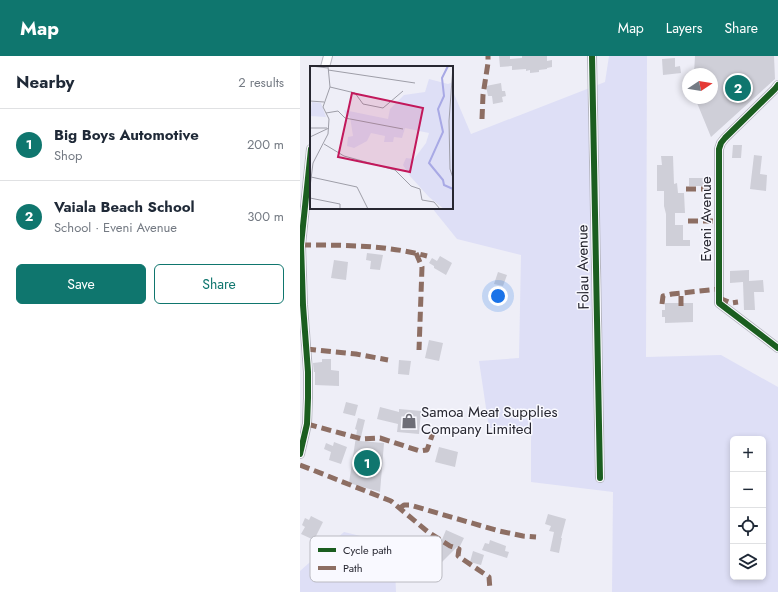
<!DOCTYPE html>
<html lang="en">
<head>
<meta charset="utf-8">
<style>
  :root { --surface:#fff; --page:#f6f6f7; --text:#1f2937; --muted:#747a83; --line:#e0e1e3; --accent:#0f766e }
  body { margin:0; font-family:Jost,sans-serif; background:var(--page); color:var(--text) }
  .controls { position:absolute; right:12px; bottom:12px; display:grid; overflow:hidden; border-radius:6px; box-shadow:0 2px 6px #0003 }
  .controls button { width:36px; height:36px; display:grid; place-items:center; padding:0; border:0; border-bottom:1px solid var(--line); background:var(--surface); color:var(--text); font:20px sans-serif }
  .compass { position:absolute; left:382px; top:12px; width:36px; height:36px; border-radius:50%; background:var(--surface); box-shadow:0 2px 6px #0003; rotate:78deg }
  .you { position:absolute; left:198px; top:240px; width:14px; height:14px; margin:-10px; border:3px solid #fff; border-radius:50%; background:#1a73e8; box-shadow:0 0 0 6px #1a73e833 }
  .badge { display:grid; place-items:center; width:26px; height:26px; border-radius:50%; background:var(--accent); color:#fff; font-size:13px; font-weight:700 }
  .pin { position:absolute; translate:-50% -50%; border:2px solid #fff; box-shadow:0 1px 4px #0006 }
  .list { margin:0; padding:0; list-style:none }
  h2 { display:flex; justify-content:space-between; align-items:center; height:52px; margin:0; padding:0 16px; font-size:17px }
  h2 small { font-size:13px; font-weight:400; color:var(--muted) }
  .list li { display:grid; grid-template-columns:26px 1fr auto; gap:12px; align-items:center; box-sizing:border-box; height:72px; padding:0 16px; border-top:1px solid var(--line) }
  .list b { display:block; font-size:15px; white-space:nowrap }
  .list p { margin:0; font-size:13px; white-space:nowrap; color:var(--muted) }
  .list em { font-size:13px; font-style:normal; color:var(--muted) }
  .actions { display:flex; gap:8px; padding:12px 16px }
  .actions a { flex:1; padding:9px 0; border:1px solid var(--accent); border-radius:6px; text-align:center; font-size:14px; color:var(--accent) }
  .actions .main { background:var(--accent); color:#fff }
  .icon { flex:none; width:22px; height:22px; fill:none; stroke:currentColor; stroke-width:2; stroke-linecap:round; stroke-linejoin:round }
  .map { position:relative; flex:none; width:478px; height:536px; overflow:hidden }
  header { display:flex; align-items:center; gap:24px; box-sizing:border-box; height:56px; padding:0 20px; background:var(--accent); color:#fff }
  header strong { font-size:19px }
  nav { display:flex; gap:22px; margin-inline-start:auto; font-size:14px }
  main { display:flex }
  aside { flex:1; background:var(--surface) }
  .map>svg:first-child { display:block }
</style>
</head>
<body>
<header>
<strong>Map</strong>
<nav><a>Map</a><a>Layers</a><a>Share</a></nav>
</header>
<main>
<aside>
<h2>Nearby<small>2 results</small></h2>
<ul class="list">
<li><span class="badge">1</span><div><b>Big Boys Automotive</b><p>Shop</p></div><em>200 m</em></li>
<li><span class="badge">2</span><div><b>Vaiala Beach School</b><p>School · Eveni Avenue</p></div><em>300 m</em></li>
</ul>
<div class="actions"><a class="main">Save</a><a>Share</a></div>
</aside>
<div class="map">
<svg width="478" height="536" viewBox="0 0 478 536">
  <rect width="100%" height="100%" fill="#eeeef7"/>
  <path fill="#dedff6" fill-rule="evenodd" d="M309,0H347L346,301L421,299L478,331V536H312L313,436L231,426V371L189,372L179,305L219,302L221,199L157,183L132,152H152V39L154,38L171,78L305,26ZM433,383H463V521H433Z
    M44,476L94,488L96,536H0V515Z"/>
  <path fill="#cfcfd8" d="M199,0H210V3L222,2V0H247V5L252,4V11L247,12V13L239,14V16L230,17V14L226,15V13L212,14V10L200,11Z
    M395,0H474L475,23L411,81L395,42H412V18H394Z
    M375,2V11L380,10L381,17L363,19L362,3Z
    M201,27L202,35H205L206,40L202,41L203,46L193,48L192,40H188L186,30Z
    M433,89H442L441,102H432Z
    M454,99L462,100L460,118L467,119L466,135L450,133Z
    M361,100H373L374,128L377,127L378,137H384L385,157H375V169H383V184H390V190H366V158L364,150V135H357V109H362Z
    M389,122H405V130H389Z
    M67,197L83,199L80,214L70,213L71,205L66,204Z
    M140,200L152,207L146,219L134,212V210L129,207L132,202L137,205Z
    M34,204L48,206L46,224L31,222Z
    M449,214V225L463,224L464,236H454L455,254H444L443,226L430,227V215Z
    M198,216L207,219L203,230L194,228Z
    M365,247H393V266L365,267V261H362V254H365Z
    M129,284L143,287L139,305L125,302Z
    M22,303H31V314L39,315V330L15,329V316H14L13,307L22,306Z
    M99,304L111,305L109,319L98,318Z
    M46,346L58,349L55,360L43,357Z
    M80,351L99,356V353L121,355L119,378L97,376L98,368L77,363Z
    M58,362L65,364L60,385L84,387L80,436L49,427L57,374L55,373Z
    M34,386L47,391L41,408L29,404L31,396L24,393L26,387L33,390Z
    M139,391L158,396L155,411L135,406Z
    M248,458L266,463L261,482H262L259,497L250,495L254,476L249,475L251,470L245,468Z
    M11,460L23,466L14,484L1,478L5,471L2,469L5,462L9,464Z
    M146,474L164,482L159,492L157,491L141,507L133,499L137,494L135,492L141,486Z
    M190,484L206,490L205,495L209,496L207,502L182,494L185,487L189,488Z
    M173,495L184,499L181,509L170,506Z"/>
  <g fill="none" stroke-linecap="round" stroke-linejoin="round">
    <defs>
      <path id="minor" d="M292,0L300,422
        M25,11L28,0
        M478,29L475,33L425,82L421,87L419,93V247L478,292
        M0,398L7,368L8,342V316L3,249L1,189L11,93"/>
    </defs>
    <use href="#minor" stroke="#b6b7c0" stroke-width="10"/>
    <use href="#minor" stroke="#fcfcfe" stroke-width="8"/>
    <path stroke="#8d6e63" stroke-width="5" stroke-dasharray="10 5" stroke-linecap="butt" d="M182,63L183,39L188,7V0
      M386,133H419
      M388,165H419
      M1,189C44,189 86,189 127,200
      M116,197L122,211L119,294
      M419,242L431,247L438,246
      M362,248L363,240L372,238L419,233
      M381,250V237
      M6,293L56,298L88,304
      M7,368L62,383L80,382L120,395L127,394L133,377
      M0,409L91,445L128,476L150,490L159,493L158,500L189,521L190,534
      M100,452L104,449H110L199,475L223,480L236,481"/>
    <defs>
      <path id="cycleway" d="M292,0L300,422
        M478,29L475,33L425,82L421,87L419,93V247L478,292
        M0,398L7,368L8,342V316L3,249L1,189L11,93"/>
    </defs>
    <use href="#cycleway" stroke="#f9f9ff" stroke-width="8"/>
    <use href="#cycleway" stroke="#1b5e20" stroke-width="6"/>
  </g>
  <defs>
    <symbol id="shop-bare" viewBox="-9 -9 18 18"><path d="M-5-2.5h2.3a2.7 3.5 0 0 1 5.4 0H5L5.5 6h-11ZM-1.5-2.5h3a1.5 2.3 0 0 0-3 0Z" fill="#6d6d76" stroke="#f9f9ff" stroke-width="2.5" paint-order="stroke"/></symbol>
  </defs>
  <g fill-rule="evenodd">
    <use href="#shop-bare" x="98" y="354" width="22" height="22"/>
  </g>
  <g text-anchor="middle" stroke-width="3" stroke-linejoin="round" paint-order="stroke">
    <g font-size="15" fill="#272731" stroke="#f9f9ff">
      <text transform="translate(406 163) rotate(-90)" y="5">Eveni Avenue</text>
      <text transform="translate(283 211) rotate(-91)" y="5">Folau Avenue</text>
    </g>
    <g font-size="15" fill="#272731" stroke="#f9f9ff" text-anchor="start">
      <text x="121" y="361">Samoa Meat Supplies<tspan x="121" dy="17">Company Limited</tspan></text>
    </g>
  </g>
  <g transform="translate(10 10)">
    <rect width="143" height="143" fill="#eeeef7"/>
    <path d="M119,13L138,18L143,16V143H134L119,131L100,110L93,99L96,92L104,93L116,77L119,67L95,62L92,72L84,71L83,76H74L75,70L61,67L57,75L44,82L37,80L38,71L43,70L40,51L36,49L34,44L78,53L80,43L94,29L115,26ZM2,36L11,37L16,51L0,50Z" fill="#dedff6"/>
    <path fill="none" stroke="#a8a9e5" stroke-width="2" d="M138,0L132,12L134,30L128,43L133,66L119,97L133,114L134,119L143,123"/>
    <path fill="none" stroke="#9e9ea8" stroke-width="1" d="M1,0L18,2M143,0L139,55L140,103L143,112M18,4L105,17M20,21L45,27L53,38L73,42L93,25M0,35L14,36M16,47L28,45L35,52L93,63M0,62H17M0,71L19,62M14,78L34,90L85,104L101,120L110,123L112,134L124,136L130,143M1,111L47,121L58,143M0,121L3,97L18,68L19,53L13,41L20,21L18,0M0,132L30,138V143"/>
    <path fill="#c2185b" fill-opacity="0.15" stroke="#c2185b" stroke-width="2" d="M42,27L113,42L100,106L28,91Z"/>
    <rect width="143" height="143" fill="none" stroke="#272731" stroke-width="2"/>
  </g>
  <rect x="10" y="480" width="132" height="46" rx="6" fill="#f9f9ff" stroke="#babac1" stroke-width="1"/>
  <rect x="18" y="492" width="18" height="4" fill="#1b5e20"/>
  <rect x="18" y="510" width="18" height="4" fill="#8d6e63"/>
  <g font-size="11" fill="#272731">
    <text x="43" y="498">Cycle path</text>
    <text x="43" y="516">Path</text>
  </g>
</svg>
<div class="controls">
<button>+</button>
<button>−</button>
<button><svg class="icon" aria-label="locate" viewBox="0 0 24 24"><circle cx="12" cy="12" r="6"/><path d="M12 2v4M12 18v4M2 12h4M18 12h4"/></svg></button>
<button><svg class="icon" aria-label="layers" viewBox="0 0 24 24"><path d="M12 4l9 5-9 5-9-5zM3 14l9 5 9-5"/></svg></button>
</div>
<svg class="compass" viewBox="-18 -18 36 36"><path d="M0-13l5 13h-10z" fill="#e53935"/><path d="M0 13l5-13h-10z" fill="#747a83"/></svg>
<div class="you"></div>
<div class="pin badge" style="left:67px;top:407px">1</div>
<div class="pin badge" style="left:438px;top:32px">2</div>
</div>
</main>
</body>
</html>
